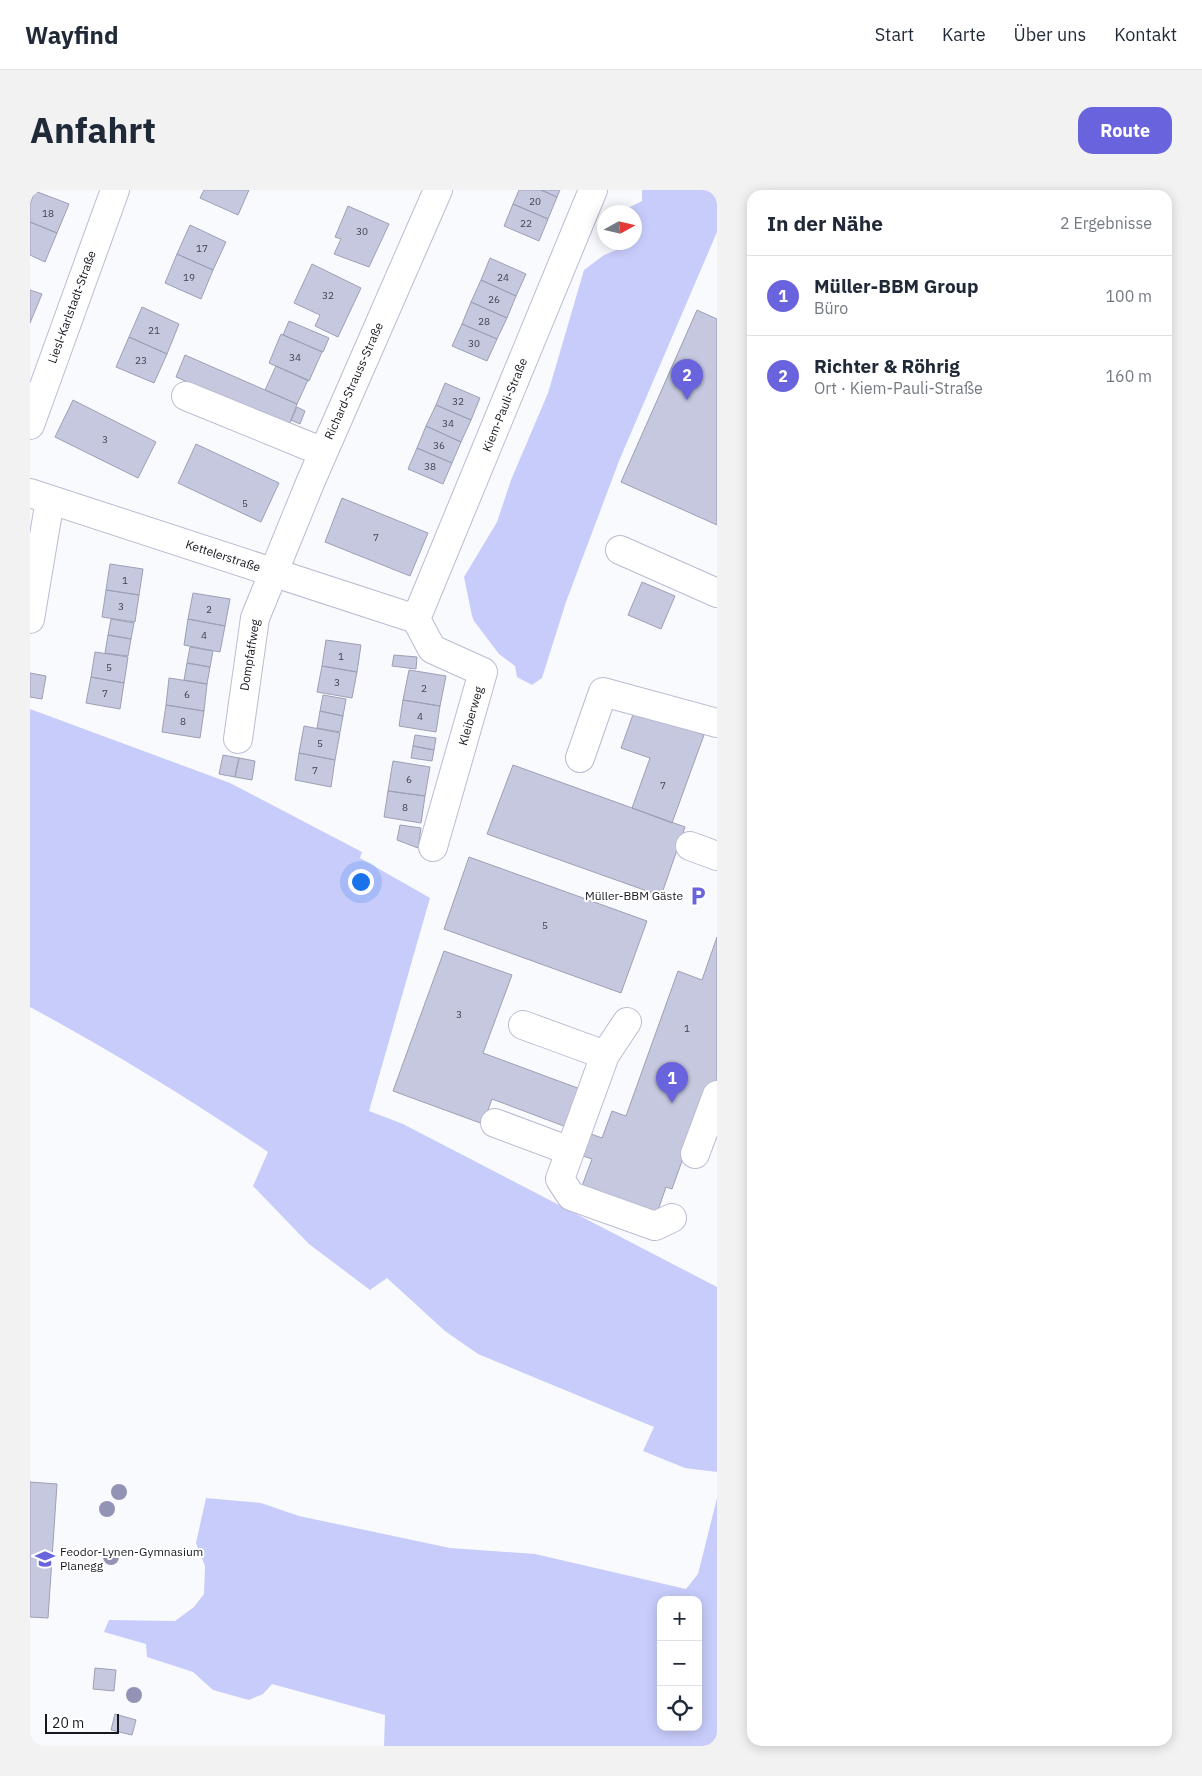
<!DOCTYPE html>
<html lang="de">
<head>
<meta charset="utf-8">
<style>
  :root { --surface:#fff; --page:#f2f2f3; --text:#1f2937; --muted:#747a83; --line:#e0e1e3; --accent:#6964de }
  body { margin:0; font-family:"IBM Plex Sans",sans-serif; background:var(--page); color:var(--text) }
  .controls { position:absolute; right:15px; bottom:15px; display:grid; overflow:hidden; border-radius:10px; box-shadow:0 2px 12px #0003 }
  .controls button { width:45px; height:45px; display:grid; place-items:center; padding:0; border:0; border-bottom:1px solid var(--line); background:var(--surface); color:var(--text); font:25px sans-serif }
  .compass { position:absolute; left:567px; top:15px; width:45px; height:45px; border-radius:50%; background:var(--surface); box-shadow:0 2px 12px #0003; rotate:82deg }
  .scale { position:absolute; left:15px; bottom:12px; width:74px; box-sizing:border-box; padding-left:5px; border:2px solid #16171f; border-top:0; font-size:14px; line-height:18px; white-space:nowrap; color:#16171f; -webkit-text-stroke:4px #fff; paint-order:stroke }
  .you { position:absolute; left:330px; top:691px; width:18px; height:18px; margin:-12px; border:4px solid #fff; border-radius:50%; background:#1a73e8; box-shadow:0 0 0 8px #1a73e833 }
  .badge { display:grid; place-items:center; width:32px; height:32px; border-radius:50%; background:var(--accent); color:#fff; font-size:16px; font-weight:700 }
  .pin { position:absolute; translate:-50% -41px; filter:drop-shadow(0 1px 2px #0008) }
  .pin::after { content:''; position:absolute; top:26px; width:18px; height:15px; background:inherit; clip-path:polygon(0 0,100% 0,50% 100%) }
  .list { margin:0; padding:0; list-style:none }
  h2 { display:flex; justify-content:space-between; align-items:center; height:65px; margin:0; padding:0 20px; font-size:21px }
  h2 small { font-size:16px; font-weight:400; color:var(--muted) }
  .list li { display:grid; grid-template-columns:32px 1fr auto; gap:15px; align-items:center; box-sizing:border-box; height:80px; padding:0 20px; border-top:1px solid var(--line) }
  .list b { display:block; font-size:19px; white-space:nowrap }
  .list p { margin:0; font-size:16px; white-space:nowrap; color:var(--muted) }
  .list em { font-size:16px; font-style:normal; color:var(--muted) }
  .icon { flex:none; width:28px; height:28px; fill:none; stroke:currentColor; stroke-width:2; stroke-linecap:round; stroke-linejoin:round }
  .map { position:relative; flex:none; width:687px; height:1556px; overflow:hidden; border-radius:15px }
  header { display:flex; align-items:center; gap:30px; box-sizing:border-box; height:70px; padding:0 25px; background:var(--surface); border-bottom:1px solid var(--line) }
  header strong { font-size:24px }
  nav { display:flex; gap:28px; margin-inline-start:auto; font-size:18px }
  .intro { display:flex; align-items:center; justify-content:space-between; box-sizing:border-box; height:120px; padding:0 30px }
  h1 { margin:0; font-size:35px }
  .button { padding:12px 22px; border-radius:15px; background:var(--accent); color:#fff; font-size:18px; font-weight:700 }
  main { display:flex; gap:30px; padding:0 30px }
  aside { flex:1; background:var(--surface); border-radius:15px; box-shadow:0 2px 12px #0003 }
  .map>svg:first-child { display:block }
</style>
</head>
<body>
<header>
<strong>Wayfind</strong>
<nav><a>Start</a><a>Karte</a><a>Über uns</a><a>Kontakt</a></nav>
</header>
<div class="intro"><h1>Anfahrt</h1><a class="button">Route</a></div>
<main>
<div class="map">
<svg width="687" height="1556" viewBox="0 0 687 1556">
  <rect width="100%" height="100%" fill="#f9fafe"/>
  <path fill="#c8ccfb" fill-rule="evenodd" d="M612,0H687V42L589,271L536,412L512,488L502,495L487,487L485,476L469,464L444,431L442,426L434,387L467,332L481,290L518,203L554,80L574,65L591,58V53L604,52V22H593L594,20L612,11Z
    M0,519L200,593L332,662L330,668L400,708L339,921L373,934L687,1097V1282L655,1278L613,1261L624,1237L448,1164L415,1141L357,1088L340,1100L279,1054L223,996L238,962C161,910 82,861 0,817Z
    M176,1308L231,1313L269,1326L420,1358L505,1364L656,1399L668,1384L687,1308V1556H354L355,1525L242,1494L233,1504L219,1510L183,1500L163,1482L117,1467L116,1454L74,1442L79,1430L145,1431L164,1417L174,1404L175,1376L166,1353ZM631,1410H668V1537H631Z"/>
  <path fill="#c5c8df" stroke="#9d9fb5" d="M174,0H219L208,25L170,8Z
    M489,0H511L527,7L518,29L483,14Z
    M511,0H530L527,7Z
    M5,1L39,14L27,43L0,32V14Z
    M483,14L518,29L509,51L474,36Z
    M318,16L359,34L339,77L304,64L311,49L305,47Z
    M0,32L27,43L15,72L0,65Z
    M160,35L196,52L183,80L147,64Z
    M147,64L183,80L171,109L135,93Z
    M460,68L496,84L486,106L451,90Z
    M282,74L331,98L308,147L285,136L290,125L264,113Z
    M451,90L486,106L477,128L441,112Z
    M0,100L12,104L0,133Z
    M441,112L477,128L467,149L432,134Z
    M112,117L149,134L137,164L99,147Z
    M667,120L687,129V335L591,292Z
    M259,131L299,148L293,162L253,145Z
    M432,134L467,149L457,171L422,156Z
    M251,144L292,162L279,191L239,173Z
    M99,147L137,164L124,193L86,177Z
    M155,165L267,214L259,236L146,187Z
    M246,176L278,190L267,214L235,200Z
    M415,193L450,208L441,230L406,215Z
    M43,210L126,252L108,288L25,247Z
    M406,215L441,230L431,252L396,236Z
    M267,217L275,221L270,234L261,230Z
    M396,236L431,252L422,273L387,258Z
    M166,254L249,293L231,332L148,293Z
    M387,258L422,273L413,294L378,279Z
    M312,308L398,343L380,386L295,352Z
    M80,374L113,379L109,405L76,400Z
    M612,392L645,406L631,439L598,425Z
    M76,400L109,405L105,432L72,427Z
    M163,403L200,409L195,436L158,429Z
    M81,429L104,433L101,449L78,445Z
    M158,429L195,436L190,462L154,455Z
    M78,445L101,449L98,466L75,463Z
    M296,450L331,455L327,482L292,476Z
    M160,457L183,461L180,477L157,473Z
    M65,462L98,467L94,493L61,487Z
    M364,465L387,467L386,479L362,476Z
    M157,473L180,477L177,494L154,490Z
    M292,476L327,482L322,508L287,502Z
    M379,480L416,486L410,516L373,510Z
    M0,483L16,486L12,509L0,507Z
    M61,487L94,493L90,519L56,513Z
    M139,488L177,494L174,521L136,515Z
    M293,505L316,509L313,526L290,521Z
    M373,510L410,516L406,542L369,536Z
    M136,515L174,521L170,548L132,542Z
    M605,519L674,545L642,633L602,618L620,568L591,558Z
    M290,521L313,526L310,542L287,538Z
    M274,536L310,543L305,570L269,563Z
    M385,545L406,548L404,560L383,556Z
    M383,556L404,560L402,571L381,568Z
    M269,563L305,570L301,597L265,590Z
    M193,565L209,568L205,587L189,584Z
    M209,568L225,571L222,590L205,587Z
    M363,571L400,577L395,606L358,601Z
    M483,575L655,637L631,706L457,644Z
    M358,601L395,606L391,633L354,627Z
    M370,635L391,638L388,658L367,650Z
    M439,667L617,731L591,803L414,739Z
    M687,747V887L681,902L677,901L642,999L636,997L627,1023L552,996L562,969L553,966L561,944L572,948L582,921L596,926L648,781L672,790Z
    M414,761L482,785L453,863L553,900L539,938L462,909L453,934L363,901Z
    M0,1292L27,1294L18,1428L0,1427Z
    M65,1478L86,1480L84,1501L63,1499Z
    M85,1524L106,1530L102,1545L81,1540Z"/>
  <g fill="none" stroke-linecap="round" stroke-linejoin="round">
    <defs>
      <path id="minor" d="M156,206L293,262
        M0,235L85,0
        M0,303L386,429
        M590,360L687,403
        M0,429L20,310
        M386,429L563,0
        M386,429L402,459L453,482L403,657
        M208,549L225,428L280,293L408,0
        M550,568L573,502L687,533
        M660,656L687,666
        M597,832L575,865L530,989L541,1006L625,1036L642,1028
        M493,835L575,865
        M465,933L540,961
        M665,964L687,905"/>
    </defs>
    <use href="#minor" stroke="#b9bcd3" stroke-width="30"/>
    <use href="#minor" stroke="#fff" stroke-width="28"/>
  </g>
  <g fill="#9293b5">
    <circle cx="89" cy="1302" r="8"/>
    <circle cx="77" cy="1319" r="8"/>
    <circle cx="81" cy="1367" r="8"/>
    <circle cx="104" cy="1505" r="8"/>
  </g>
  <defs>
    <symbol id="parking-bare" viewBox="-9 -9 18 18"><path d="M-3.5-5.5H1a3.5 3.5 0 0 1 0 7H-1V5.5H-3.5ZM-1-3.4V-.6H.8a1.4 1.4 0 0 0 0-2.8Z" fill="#6964de" stroke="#fff" stroke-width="2.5" paint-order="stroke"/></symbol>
    <symbol id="school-bare" viewBox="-9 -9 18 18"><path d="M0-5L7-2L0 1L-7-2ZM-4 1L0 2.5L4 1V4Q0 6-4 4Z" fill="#6964de" stroke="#fff" stroke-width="2.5" paint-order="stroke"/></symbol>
  </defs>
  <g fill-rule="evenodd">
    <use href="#parking-bare" x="654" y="692" width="28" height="28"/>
    <use href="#school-bare" x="1" y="1355" width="28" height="28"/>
  </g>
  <g text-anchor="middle" stroke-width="4" stroke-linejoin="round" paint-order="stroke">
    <g font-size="10" fill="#42434f">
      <text x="505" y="15">20</text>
      <text x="18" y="27">18</text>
      <text x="496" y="37">22</text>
      <text x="332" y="45">30</text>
      <text x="172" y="62">17</text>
      <text x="159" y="91">19</text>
      <text x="473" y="91">24</text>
      <text x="298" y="109">32</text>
      <text x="464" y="113">26</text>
      <text x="454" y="135">28</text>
      <text x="124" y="144">21</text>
      <text x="444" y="157">30</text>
      <text x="265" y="171">34</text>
      <text x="111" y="174">23</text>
      <text x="428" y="215">32</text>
      <text x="418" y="237">34</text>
      <text x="75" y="253">3</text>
      <text x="409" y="259">36</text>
      <text x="400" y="280">38</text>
      <text x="215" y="317">5</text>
      <text x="346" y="351">7</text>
      <text x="95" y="394">1</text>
      <text x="91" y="420">3</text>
      <text x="179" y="423">2</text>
      <text x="174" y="449">4</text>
      <text x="311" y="470">1</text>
      <text x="79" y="481">5</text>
      <text x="307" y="496">3</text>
      <text x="394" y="502">2</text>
      <text x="75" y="507">7</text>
      <text x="157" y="508">6</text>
      <text x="390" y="530">4</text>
      <text x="153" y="535">8</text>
      <text x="290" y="557">5</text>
      <text x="285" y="584">7</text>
      <text x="379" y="593">6</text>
      <text x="633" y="599">7</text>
      <text x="375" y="621">8</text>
      <text x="515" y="739">5</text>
      <text x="429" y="828">3</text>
      <text x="657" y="842">1</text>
    </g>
    <g font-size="12" fill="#16171f" stroke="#fff">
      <text transform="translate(42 117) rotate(-70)" y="4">Liesl-Karlstadt-Straße</text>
      <text transform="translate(324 191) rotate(-66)" y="4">Richard-Strauss-Straße</text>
      <text transform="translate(475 215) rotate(-68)" y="4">Kiem-Pauli-Straße</text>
      <text transform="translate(193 366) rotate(18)" y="4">Kettelerstraße</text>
      <text transform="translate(220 465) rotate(-81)" y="4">Dompfaffweg</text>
      <text transform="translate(441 526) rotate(-74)" y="4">Kleiberweg</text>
    </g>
    <g font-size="12" fill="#16171f" stroke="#fff" text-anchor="end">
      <text x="653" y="710">Müller-BBM Gäste</text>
      <text x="30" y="1366" text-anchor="start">Feodor-Lynen-Gymnasium<tspan x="30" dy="14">Planegg</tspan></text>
    </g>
  </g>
</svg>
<div class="controls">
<button>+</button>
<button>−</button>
<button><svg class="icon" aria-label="locate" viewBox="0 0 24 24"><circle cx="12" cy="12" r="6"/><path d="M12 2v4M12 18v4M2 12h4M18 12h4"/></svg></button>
</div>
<svg class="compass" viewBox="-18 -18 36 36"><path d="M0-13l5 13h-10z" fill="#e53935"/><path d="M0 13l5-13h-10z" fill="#747a83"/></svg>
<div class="scale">20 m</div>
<div class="you"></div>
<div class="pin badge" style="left:642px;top:913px">1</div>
<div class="pin badge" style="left:657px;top:210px">2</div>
</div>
<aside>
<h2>In der Nähe<small>2 Ergebnisse</small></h2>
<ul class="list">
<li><span class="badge">1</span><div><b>Müller-BBM Group</b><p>Büro</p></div><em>100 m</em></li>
<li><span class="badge">2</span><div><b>Richter &amp; Röhrig</b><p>Ort · Kiem-Pauli-Straße</p></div><em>160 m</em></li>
</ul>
</aside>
</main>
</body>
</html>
